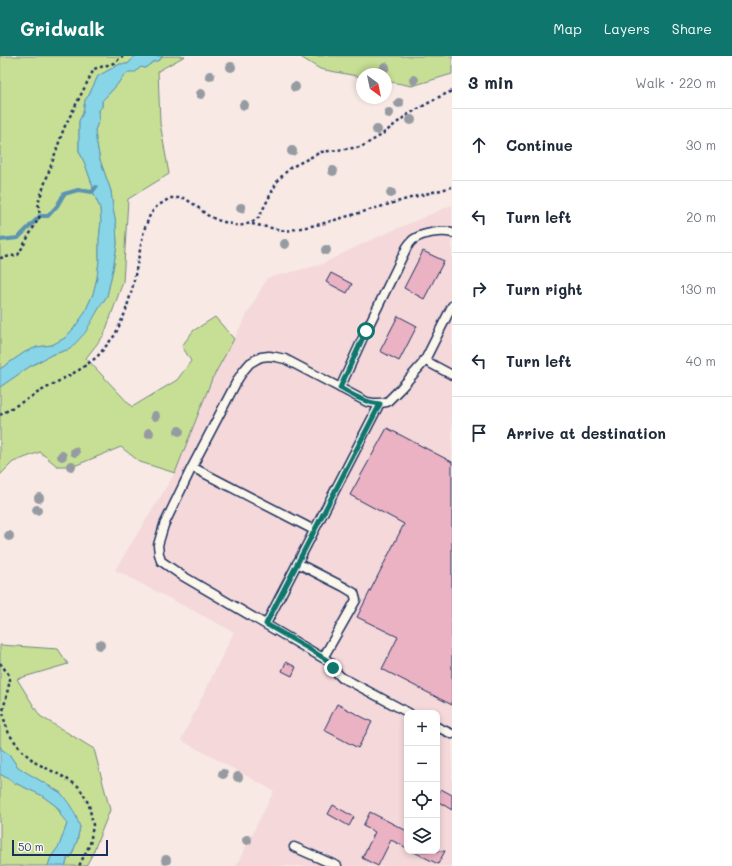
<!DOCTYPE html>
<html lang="en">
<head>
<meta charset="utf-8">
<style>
  :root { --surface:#fff; --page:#f2f2f3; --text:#1f2937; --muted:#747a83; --line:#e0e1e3; --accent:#0f766e }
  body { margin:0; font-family:Mali,sans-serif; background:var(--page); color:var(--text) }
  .controls { position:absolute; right:12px; bottom:12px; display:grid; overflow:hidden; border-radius:8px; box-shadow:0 2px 6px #0003 }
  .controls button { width:36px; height:36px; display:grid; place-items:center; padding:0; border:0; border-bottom:1px solid var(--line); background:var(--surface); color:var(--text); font:20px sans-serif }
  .compass { position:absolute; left:356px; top:12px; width:36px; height:36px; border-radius:50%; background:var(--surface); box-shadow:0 2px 6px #0003; rotate:147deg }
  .scale { position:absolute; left:12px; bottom:10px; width:96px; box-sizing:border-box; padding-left:4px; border:2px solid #1b2f5e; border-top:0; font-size:11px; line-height:14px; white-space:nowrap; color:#1b2f5e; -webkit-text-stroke:3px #fbf7ec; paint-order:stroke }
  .stop { position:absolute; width:12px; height:12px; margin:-9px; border:3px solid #0f766e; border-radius:50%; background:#fff }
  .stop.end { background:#0f766e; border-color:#fff; box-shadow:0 1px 4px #0008 }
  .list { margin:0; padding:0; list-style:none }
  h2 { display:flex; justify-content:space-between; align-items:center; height:52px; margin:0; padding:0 16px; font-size:17px }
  h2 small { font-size:13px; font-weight:400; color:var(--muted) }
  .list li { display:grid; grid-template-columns:26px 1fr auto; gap:12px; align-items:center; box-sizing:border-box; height:72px; padding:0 16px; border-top:1px solid var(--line) }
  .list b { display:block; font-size:15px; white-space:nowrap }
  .list em { font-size:13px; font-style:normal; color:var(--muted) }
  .icon { flex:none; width:22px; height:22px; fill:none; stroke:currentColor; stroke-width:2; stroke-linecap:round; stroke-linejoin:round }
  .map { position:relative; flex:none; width:452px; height:810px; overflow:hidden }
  header { display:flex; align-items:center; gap:24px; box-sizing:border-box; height:56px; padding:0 20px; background:var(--accent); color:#fff }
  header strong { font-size:19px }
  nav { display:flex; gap:22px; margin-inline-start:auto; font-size:14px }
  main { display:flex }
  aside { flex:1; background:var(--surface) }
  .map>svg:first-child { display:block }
</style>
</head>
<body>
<header>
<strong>Gridwalk</strong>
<nav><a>Map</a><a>Layers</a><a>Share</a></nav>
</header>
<main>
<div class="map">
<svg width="452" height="810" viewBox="0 0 452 810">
  <rect width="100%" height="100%" fill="#f8e9e4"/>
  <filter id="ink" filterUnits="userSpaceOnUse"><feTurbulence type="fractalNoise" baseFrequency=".025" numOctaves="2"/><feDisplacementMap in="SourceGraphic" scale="8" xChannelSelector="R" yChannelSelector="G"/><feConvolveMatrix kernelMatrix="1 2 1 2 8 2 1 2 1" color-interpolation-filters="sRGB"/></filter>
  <g filter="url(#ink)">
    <path fill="#f4d8da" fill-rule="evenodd" d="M452,149V810H236L274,735L181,684L234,576L115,514L175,417L212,323L267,222L320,209L366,186ZM407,657H437V795H407Z"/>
    <path fill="#c7df95" stroke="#71877a" d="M0,0H135L128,8H120L98,20L89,39L85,44L83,57L79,65V95L85,108L92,128L94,138L100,152L101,165L99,184V204L97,222L93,238L84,258L74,272L65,282L52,289L37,291L25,296L0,313Z
      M162,0H185L158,15L160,67L169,118L128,143L123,226L104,279L86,302L132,351L177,324L191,305L182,290L193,275L215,261L234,283L212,323L175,417L140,406L121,391L74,410H57L40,396L13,406L0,419V331L29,311L51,299L70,293L94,260L107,240L113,213L117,188L116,168L113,153L111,135L100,104L96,84L95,74L99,64V53L102,51V45L116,30L122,22L129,16L137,14L141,11L145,12L153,6L160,4Z
      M299,0H452V18L412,30L386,25V18H362V21L320,13Z
      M0,589L58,593L68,608L17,623L40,660L94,693L110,754L92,799L86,810H65L67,805V802L71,801L77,785L80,771L61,737L24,715L17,710L9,698L2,694L0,690Z
      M0,718L15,727L41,739L56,750L67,768L59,790L51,801L48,810H0Z"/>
    <path fill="#88d5e8" stroke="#5c93b1" d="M135,0H162L160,4L153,6L145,12L141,11L137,14L136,16H129L122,22L116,30L102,45V51L99,54V64L95,74L96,84L100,104L111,135L113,153L116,168L117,188L113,213L107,240L102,247L85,277L70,293L51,299L29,311L0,331V313L25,296L37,291L52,289L65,282L74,272L84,258L93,238L97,222L99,204V184L101,165L100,152L94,138L92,128L85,108L79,95V65L83,57L85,44L89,39L98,20L120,8H128Z
      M0,690L2,694L9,698L17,710L24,715L61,737L70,749L76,760L80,771L77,785L71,801L67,802V805L65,810H48L51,801L59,790L67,768L64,763L61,760L60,755L56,750L41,739L15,727L0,718Z"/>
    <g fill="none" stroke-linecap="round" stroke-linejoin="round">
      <path stroke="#5c93b1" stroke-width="4" d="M0,184L18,182L40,160H48L57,150L64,138L78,134L92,136L96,131"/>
    </g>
    <path fill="#ebb2c4" stroke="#1b2f5e" d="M423,195L444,205L424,243L404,232Z
      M331,217L352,228L347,237L326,226Z
      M398,260L417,270L399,305L380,295Z
      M387,372L452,406V649L382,613L398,581L357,561L404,468L350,439Z
      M286,606L296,611L292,620L282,615Z
      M337,648L372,666L358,692L324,674Z
      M441,733L452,739V754L437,745V740Z
      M333,749L354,761L349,770L328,758Z
      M370,756L407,775V792L391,784L378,810L362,802L375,776L363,770Z
      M412,795H445L438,808Z"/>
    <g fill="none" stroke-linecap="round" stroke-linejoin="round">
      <defs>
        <path id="service" d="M424,304L452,319
          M340,332L366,275L407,191C409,188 411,185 414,183C423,177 442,174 452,177
          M192,411L314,474
          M297,507L344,531L354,537L356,544L323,602
          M266,568L380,347
          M409,657L349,625L342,622L337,617L330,606L323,602L181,519L161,505L159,498L158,489L164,469L192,411L238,323L244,314L250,307L257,303L261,301L269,300L276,301L285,303L367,346L373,347H380L387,346L401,332L424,306L452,250
          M437,671L452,678
          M294,791L337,810"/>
      </defs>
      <use href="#service" stroke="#1b2f5e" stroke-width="11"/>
      <path stroke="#1b2f5e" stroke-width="2.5" stroke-dasharray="3 3" stroke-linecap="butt" d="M252,168L286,175L321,168L414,141L452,131
        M0,202L18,199L40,160L38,147L64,72L94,13L114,7L123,0
        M0,359L39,336L79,314L97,301L115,279L125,257L132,234L144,174L150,159L156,151L170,142H184L195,149L207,159L217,164L239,170L251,167L259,161L278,124L290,112L321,96L361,91L380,80L407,59L439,41L452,35
        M0,607L9,619L10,624L3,655L4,663L9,678L22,695L36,707L62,720L78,730L84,739L89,749L93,769L90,788L79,810"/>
      <use href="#service" stroke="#fbf7ec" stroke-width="8"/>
    </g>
    <g fill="#969ba2">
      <circle cx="231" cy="11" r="5"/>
      <circle cx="385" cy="11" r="5"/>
      <circle cx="210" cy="20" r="5"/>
      <circle cx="414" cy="24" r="5"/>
      <circle cx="295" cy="31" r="5"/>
      <circle cx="201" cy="38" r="5"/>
      <circle cx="399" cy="47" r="5"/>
      <circle cx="244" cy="49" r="5"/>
      <circle cx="389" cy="57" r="5"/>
      <circle cx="411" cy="64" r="5"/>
      <circle cx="377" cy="74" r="5"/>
      <circle cx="292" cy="95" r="5"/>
      <circle cx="333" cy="115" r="5"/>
      <circle cx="391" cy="137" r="5"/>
      <circle cx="241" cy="152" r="5"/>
      <circle cx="285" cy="188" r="5"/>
      <circle cx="326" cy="194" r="5"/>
      <circle cx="155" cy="360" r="5"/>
      <circle cx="179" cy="375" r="5"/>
      <circle cx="149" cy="377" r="5"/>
      <circle cx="75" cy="396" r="5"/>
      <circle cx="62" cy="400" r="5"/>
      <circle cx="71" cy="410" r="5"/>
      <circle cx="39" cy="442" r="5"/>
      <circle cx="37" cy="454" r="5"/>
      <circle cx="9" cy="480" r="5"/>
      <circle cx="100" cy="589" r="5"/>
      <circle cx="223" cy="718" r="5"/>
      <circle cx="238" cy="721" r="5"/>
      <circle cx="247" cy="784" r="5"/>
      <circle cx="166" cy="804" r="5"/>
    </g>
  </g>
  <g fill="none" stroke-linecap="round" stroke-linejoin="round" filter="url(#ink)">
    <path stroke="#0f766e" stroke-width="5" d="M333,612L330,606L306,591L266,568L380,348C365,347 353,339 340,332L366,275"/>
  </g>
</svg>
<div class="controls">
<button>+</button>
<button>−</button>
<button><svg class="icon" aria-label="locate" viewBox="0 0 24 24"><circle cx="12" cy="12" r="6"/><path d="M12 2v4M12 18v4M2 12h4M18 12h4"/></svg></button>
<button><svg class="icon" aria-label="layers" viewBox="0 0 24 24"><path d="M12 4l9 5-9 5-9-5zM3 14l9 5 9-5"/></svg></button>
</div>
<svg class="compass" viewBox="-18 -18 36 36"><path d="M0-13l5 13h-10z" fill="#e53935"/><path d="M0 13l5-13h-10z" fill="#747a83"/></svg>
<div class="scale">50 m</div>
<div class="stop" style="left:366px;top:275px"></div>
<div class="stop end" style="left:333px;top:612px"></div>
</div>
<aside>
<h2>3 min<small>Walk · 220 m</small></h2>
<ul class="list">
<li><svg class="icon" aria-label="ahead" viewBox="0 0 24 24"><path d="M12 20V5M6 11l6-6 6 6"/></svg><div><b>Continue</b></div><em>30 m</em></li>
<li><svg class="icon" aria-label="left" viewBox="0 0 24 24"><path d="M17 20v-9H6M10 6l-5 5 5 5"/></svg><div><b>Turn left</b></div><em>20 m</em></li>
<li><svg class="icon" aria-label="right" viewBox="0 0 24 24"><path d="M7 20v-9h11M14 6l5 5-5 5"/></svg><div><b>Turn right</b></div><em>130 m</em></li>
<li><svg class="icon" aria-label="left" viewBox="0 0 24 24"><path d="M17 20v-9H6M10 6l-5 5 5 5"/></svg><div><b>Turn left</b></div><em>40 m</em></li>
<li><svg class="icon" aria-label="arrive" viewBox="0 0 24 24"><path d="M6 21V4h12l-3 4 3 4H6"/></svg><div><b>Arrive at destination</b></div></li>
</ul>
</aside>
</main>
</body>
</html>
